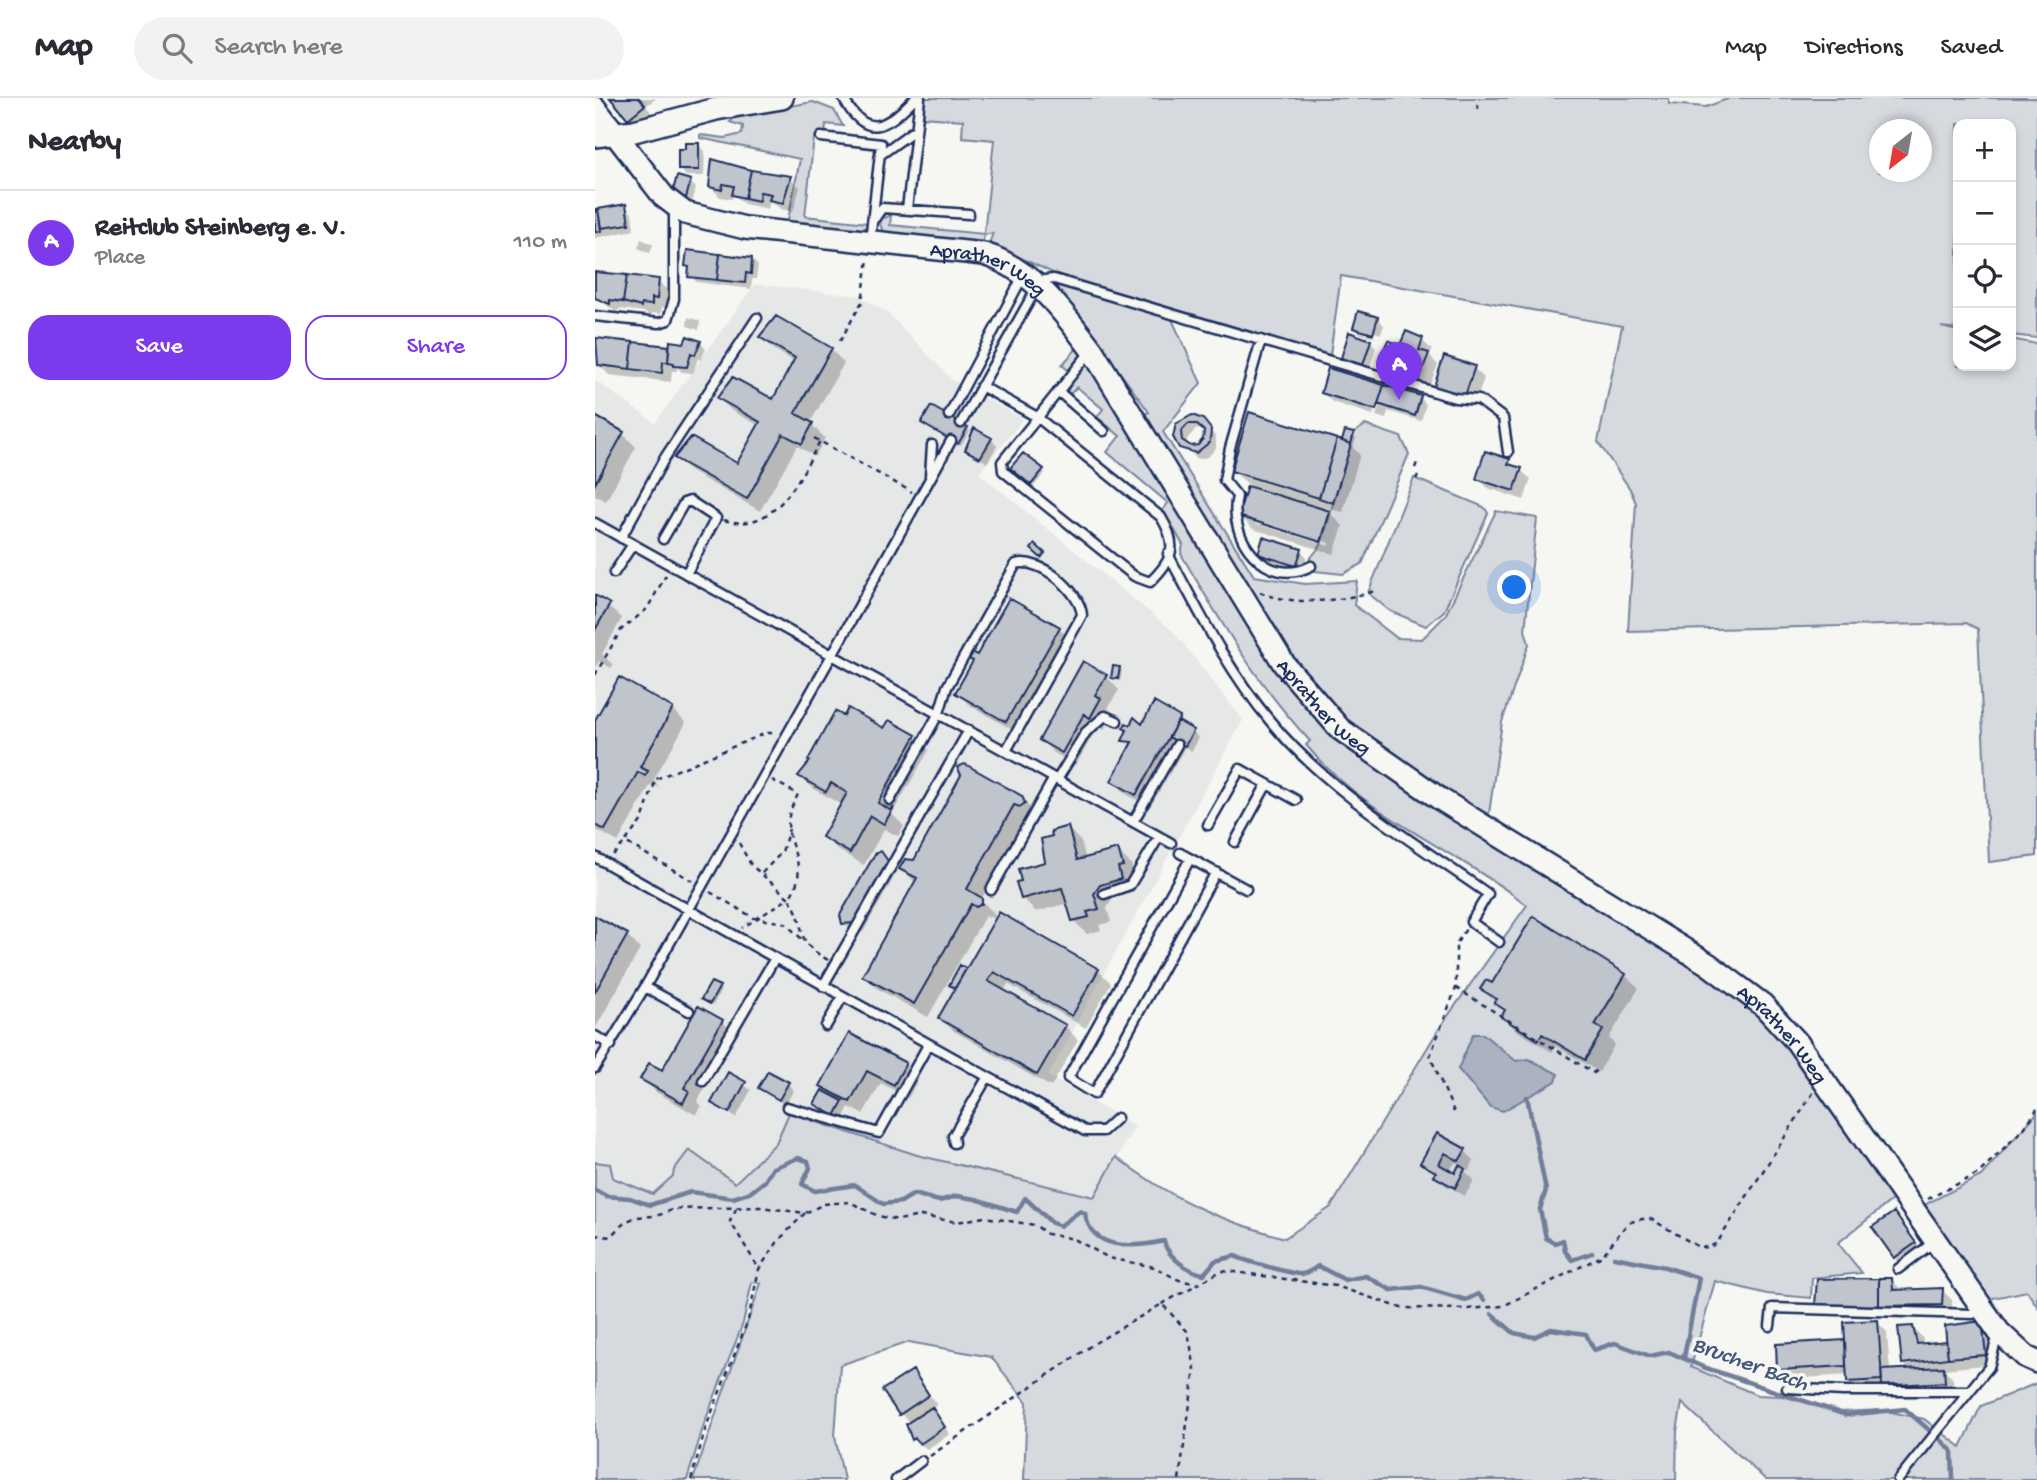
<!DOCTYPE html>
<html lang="en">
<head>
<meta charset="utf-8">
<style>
  :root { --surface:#fff; --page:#f2f2f3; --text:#2b2b33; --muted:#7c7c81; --line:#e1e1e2; --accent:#7c3aed }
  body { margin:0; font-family:"Gochi Hand",sans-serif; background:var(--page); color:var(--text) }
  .controls { position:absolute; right:21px; top:21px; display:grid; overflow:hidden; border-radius:14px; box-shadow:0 4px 10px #0003 }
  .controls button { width:63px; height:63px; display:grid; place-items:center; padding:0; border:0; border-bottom:2px solid var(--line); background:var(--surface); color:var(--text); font:35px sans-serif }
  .compass { position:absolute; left:1274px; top:21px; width:63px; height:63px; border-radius:50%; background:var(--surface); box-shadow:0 4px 10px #0003; rotate:211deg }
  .you { position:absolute; left:920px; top:490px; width:24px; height:24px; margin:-18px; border:5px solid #fff; border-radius:50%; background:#1a73e8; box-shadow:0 0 0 10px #1a73e833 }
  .badge { display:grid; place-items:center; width:46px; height:46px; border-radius:50%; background:var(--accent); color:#fff; font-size:23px; font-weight:700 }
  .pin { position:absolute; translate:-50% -58px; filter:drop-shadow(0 2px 4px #0008) }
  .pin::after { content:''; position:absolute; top:37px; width:24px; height:21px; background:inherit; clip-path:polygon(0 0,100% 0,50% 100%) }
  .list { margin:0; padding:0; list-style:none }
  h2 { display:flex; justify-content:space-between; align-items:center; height:91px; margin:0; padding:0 28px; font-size:30px }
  h2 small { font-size:23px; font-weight:400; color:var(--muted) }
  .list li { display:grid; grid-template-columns:46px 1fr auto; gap:21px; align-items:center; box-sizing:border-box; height:105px; padding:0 28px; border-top:2px solid var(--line) }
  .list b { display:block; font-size:26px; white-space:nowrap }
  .list p { margin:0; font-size:23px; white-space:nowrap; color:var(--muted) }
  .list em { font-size:23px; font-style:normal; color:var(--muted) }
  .actions { display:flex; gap:14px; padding:21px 28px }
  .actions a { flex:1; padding:16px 0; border:2px solid var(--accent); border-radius:21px; text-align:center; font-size:24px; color:var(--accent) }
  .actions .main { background:var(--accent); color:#fff }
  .icon { flex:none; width:38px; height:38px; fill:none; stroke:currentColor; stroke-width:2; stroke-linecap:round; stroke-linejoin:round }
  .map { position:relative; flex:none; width:1442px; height:1382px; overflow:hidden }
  header { display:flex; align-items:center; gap:42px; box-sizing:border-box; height:98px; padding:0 35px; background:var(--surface); border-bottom:2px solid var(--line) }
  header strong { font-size:33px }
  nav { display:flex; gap:38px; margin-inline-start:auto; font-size:24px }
  .search { width:490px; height:63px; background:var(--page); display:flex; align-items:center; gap:18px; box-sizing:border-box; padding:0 24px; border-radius:38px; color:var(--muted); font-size:26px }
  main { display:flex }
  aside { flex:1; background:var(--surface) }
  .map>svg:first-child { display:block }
</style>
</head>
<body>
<header>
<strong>Map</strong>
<div class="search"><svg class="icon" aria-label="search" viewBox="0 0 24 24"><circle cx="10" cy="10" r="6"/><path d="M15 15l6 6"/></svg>Search here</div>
<nav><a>Map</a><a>Directions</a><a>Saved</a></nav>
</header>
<main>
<aside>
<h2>Nearby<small></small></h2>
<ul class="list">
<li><span class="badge">A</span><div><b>Reitclub Steinberg e. V.</b><p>Place</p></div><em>110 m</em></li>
</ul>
<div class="actions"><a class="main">Save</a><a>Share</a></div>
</aside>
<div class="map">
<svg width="1442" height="1382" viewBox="0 0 1442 1382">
  <rect width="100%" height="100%" fill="#f6f6f2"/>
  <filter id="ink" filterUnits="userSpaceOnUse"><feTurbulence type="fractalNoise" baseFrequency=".0143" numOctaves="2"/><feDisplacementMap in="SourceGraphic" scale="14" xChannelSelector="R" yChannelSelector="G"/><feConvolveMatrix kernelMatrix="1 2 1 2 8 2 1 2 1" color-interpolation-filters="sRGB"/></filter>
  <g filter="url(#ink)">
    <path fill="#e6e7e7" d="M160,186L264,198L293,215L357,282L428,321L384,375L579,534L648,622L453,978L540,1028L500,1099L322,1057L194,1016L181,1045L140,1085L95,1052L79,1072L78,1078L58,1096L18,1080L14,1066L0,1064V282L60,325Z"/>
    <path fill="#d6d9dd" stroke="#78849e" stroke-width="2" fill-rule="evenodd" d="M330,0H1074V6L1111,9L1135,0H1442V240L1416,237V26H1363V231L1346,229L1363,233V268H1416V241L1442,246V758L1394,764L1383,531L1371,525L1033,533L1041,405L1035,391L1003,344L1027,228L746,178L735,257L460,176L409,152L393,148L398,135L389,137L387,149L289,136L285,126L287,121L296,117L295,127L389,136L399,42L367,39L368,22L328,19ZM1284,32H1326V74H1284Z
      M218,4L239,12L248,28L231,26L230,37L219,40L210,118L273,125L267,134L192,127L205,61L105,40V37L130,40L147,36L148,28L135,24L143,17Z
      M464,187L576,219L606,285L568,334L659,478L710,486L762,483L759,507L802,540L827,541L850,518L901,413L942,420L930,532L934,546L907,624L893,723L1185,913L1302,1098L1243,1145L1267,1175L1217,1180L1216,1200L1172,1196L1120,1183L1096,1269L1162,1297L1187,1298L1245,1314L1287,1312L1329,1321L1366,1349L1386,1308L1442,1285V1382H1171L1087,1305L1082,1333L1081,1382H429L432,1304L396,1259L314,1244L245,1267L240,1338L249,1382H98L166,1185L157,1184L148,1225L109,1326L92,1382H0V1064L15,1066L18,1080L58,1096L78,1078L79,1072L94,1052L140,1085L181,1045L194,1015L322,1057L499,1099L521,1059C578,1102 621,1121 690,1140L736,1109L845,929L932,807C860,751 770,719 711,647L715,643C662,586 625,523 586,456L588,447L568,412L573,405L512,354L525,338L502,319L508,311L482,289L474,297L472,294L480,278L467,267L483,249L533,323L554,314L513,258L458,194Z
      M770,327L806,339L814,356L767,466L748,476L720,473L714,462L726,447L759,335Z
      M819,380L889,409L893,415L849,513L831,528L795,513L773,495Z
      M1442,1015V1208L1432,1193L1394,1201L1327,1108L1386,1078Z"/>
    <path fill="#abb2c0" stroke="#717e99" stroke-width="2" d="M878,936H888L921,963L934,961L963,976L961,983L908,1013L895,1009L863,971Z"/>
    <path fill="#0003" fill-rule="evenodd" d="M18,0H61L51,8L59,18L44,30Z
      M103,47L110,53L109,78H91L85,71Z
      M156,74L195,80L205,89L198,114L186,111L175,103L173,111L149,106L138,96L137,101L125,99L116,89Z
      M95,84L101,90L97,105L86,102L79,96Z
      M30,108L37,115L39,132L0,140V113Z
      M46,141L58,146L55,155L43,150Z
      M157,161L163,168L161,181H157L156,191L101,184L92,167Z
      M63,183L73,193L71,210L67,209L66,216L56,215V218L49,214L25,211L21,214L2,200L0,193V184Z
      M764,215L783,221L789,227L786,236L765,230V234L785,241L766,236L760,230Z
      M93,219L105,223L104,232L92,228Z
      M166,239L236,251L249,265L215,325L230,340L220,358L202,348L165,413L95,373L82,360L142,367L165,328L137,313L124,300L178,304L200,264L180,252Z
      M3,242L76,250L105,244L111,251L106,262L103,260L98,275L87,274L82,269V273H77L76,284L14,277L4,267Z
      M827,242L837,252L835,258L843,267L834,289L808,279L798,269L801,263L790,253Z
      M775,243L781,249L774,272L755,265L748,259Z
      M879,270L889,280L880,307L851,297L841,287Z
      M734,273L825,300L831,306L826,323L793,313L791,321L781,318L785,306L782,303L778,317L737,304L728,294Z
      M0,320L28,336L41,349L11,403L0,397Z
      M602,320L621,339V350L613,359L603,361L585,346L581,333ZM609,331L610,342L604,348H592V341L600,332Z
      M331,327L372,330L375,333L366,347Z
      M751,335L761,340L758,350L765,357L748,414L730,410L748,428L739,456L658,431L645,418L654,387L638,373L748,345ZM659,421L735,445L734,448L659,425Z
      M396,341L402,348L392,365L372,351Z
      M428,357L450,375L439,388L417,370Z
      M914,363L936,381L929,402L893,390L883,380Z
      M706,453L712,459L708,473L671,462L665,455Z
      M0,499L27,520L7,556L18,567L16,570L4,563L0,570Z
      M464,530L477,544L425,636L376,608L362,595L382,560Z
      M524,570L527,573L525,583L518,580Z
      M511,578L524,592L513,610L518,615L509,632L503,628L481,667L459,655L446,642Z
      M24,582L77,611L91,625L59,681L64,690L56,686L23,744L0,731V625Z
      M560,607L584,621L604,640L597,653L590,649L555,709L531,696L518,682L537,648L529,640L548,629Z
      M294,624L320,639L334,652L297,716L309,728L303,738L289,731L269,767L243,752L229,738L247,707L219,691L205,678L290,632Z
      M365,669L426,699L442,719L439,722L433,719L386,802L399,815L400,820L390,818L333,919L283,891L270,878L321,785L306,770L320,763L368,678L364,674Z
      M473,730L486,744L491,761L523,753L536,766L540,781L536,783L539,794L518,800L512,810L516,824L504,827L506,832L492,836L478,822L473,805L441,814L428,800Z
      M288,756L302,774L268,834L261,836L247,823L281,757Z
      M0,820L32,837L45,851L0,931Z
      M370,872H503L516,885L491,930L413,886L408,894L470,928L483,942L456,989L359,933L345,920L362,891L358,889Z
      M1030,877L1044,890L1014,940L1020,946L1004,974L961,948L957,954L921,932L908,919L911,914L887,891Z
      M123,889L126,892L118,907L111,903Z
      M127,923L140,937L102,1004L107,1008L101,1017L61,994L47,981L67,974Z
      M255,937L310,967L324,980L313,1000L286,985L268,1016L254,1009L247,1022L221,1006L238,998L227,988Z
      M133,976L156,992L141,1020L118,1004Z
      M193,986L199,992L190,1007L165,990Z
      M842,1038L870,1053L879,1062L874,1072L866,1069L879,1082L870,1098L850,1087L828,1064ZM860,1064L866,1067L861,1077L854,1074Z
      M1299,1116L1329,1155L1310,1169L1300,1159Z
      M1297,1182L1307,1193L1347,1192L1357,1202V1216L1232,1217L1222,1207Z
      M1282,1224L1292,1234L1295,1274L1316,1273L1308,1265L1317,1229L1327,1239L1329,1247L1353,1244L1386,1225L1396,1235L1400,1266L1349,1271L1358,1281L1359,1293L1299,1297L1293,1292L1264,1294L1254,1284L1253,1277L1194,1281L1184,1271L1252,1244Z
      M317,1275L342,1307L336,1311L355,1336L332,1351L318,1341L315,1325L305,1315Z"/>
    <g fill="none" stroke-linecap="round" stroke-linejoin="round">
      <path stroke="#717e99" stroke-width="4.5" d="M932,999L951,1092L945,1111L951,1140L960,1145L968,1142L970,1153L977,1162L997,1155
        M0,1092L11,1098L35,1100L55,1107L96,1094L138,1100L156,1094L170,1083L178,1070L203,1060L213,1063L215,1070L207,1086L220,1093L260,1087L288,1106L306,1104L319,1096L344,1103L362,1098L381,1101L422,1114L430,1100L457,1125L465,1128L485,1113L490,1115C496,1153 538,1150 569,1143C572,1159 594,1174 609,1176L620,1163L640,1158C647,1162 700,1177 707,1176C713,1175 719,1171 723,1168L750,1182L771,1178L796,1192L826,1189L871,1202L883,1196L889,1202
        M1019,1159L1070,1169L1104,1180L1089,1259
        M897,1216L919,1235L939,1239L956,1231L991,1236L999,1252L1020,1245L1055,1258L1074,1254L1108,1269L1251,1317L1310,1311L1334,1332
        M1344,1340L1357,1353L1358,1382"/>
    </g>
    <path fill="#c0c4cd" stroke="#1b2f5e" stroke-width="2" fill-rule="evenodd" d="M15,0H44L50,7L33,21Z
      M90,45H104V72H83V51H90Z
      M117,61L156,72L150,100L137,97L139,88L128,86L127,92L114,89Z
      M156,72L196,78L188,105L174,102L176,96L165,94L164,103L150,100Z
      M82,78L96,82L91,100L77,96Z
      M31,106L34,126L6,130L3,111Z
      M0,111H3L6,133L0,134Z
      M92,152L125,156L122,182L93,179L94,169L90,168Z
      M125,156L157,160L156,176L151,175L150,185L122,182Z
      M0,174L32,177L28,204L15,202V206L0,200Z
      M32,177L64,181L62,201L57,200V207L47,206L46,209L28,204Z
      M763,213L783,219L778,236L758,230Z
      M181,218L237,250L200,315L218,325L207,346L188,336L152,401L79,360L96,339L142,365L165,324L122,300L138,279L178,301L200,260L164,239Z
      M811,233L828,240L824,252L834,255L824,281L796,270L801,258L788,253L793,242L805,247Z
      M754,234L776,242L768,267L746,260Z
      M92,238L106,243L100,257L96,255L92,269L79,268V265L73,264L75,243L89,245Z
      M1,240L38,244L35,271L3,267Z
      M38,244L74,248L73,264H68L67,275L35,271Z
      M849,258L880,268L870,298L839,288Z
      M733,270L789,287L781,312L726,295Z
      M789,287L826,298L820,318L783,306Z
      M336,308L373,329L363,346L326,325Z
      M654,314L742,341L724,400L636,373Z
      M597,317L608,321L616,331L615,344L601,355L584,350L578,339L581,326ZM593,326H601L609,333L608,341L603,347L596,348L587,342L586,334Z
      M0,318L29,334L0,386Z
      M379,330L397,340L385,360L370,352Z
      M750,333L759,335L756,346L747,343Z
      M742,341L756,346L738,405L724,400Z
      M890,353L915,361L913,366L927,370L919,393L881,381Z
      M428,355L449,371L436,387L415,370Z
      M652,388L735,413L726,444L643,418Z
      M668,439L707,451L701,468L663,456Z
      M440,446L450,455L446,460L436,451Z
      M0,497L15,506L0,532Z
      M414,500L465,529L411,624L360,595L378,563L374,561L378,555L382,557Z
      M488,563L512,577L500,597L506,600L495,620L489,616L467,655L444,642Z
      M518,568L525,569L523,581L516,580Z
      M24,579L78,610L45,669L53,673L50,678L43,674L10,732L0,727V622Z
      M559,604L585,619L541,697L516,683L537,644L527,643L532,632L528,630L531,625L535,627L539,619L547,626Z
      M253,610L289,630L294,622L321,637L283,705L295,712L299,709L289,726L275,718L255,755L227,739L252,695L236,685L231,694L203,678L215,663L213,662L240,613L249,618Z
      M583,623L599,632L590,648L574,639Z
      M370,666L427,698L430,705L425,709L419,707L372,791L387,800V806L381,809L376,806L319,906L267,878L322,780L304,771L310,761L319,762L366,677L362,669Z
      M473,728L482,762L523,751L528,768L523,769L526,781L505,787L499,796L504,811L492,814L494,819L477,823L467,790L426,801L421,784L426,783L423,771L450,764L446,741L457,738L456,733Z
      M286,753L293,763L258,825L247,826L245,817L280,756Z
      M404,814L504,871L477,918L399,874L393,883L471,927L442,977L343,920Z
      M0,818L33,836L0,894Z
      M938,818L1031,876L1000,927L1008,932L990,962L947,936L943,942L906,919L910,912L899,905L902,901L885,891L891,882L897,885Z
      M365,867L371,871L360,890L354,887Z
      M116,884L125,888L115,906L106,901Z
      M103,908L128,922L89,990L94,993L88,1005L45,981L54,965L67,972Z
      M254,935L311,965L299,987L272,973L255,1004L225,988Z
      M173,973L194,984L184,1002L163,990Z
      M133,974L151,984L134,1015L116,1005Z
      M227,992L248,1003L240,1018L219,1006Z
      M842,1035L871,1051L864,1063L850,1055L844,1066L860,1075L864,1067L870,1071L860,1090L838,1078L841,1074L825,1065Z
      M1299,1114L1321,1145L1299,1160L1277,1129Z
      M1284,1180H1297L1298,1192L1348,1190L1347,1207L1284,1208Z
      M1284,1180V1208H1220L1222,1181Z
      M1283,1222L1287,1282L1252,1284L1249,1224Z
      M1387,1223L1391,1257L1353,1260L1350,1228Z
      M1318,1228L1322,1246L1351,1243L1353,1260L1307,1266L1303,1229Z
      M1250,1242L1251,1268L1182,1272L1181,1246Z
      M1349,1269L1350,1284L1287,1288L1286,1272Z
      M318,1272L334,1297L304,1317L287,1292Z
      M337,1309L350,1329L325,1346L320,1340L317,1342L311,1326Z"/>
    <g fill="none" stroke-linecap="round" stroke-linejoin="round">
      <defs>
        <path id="service" d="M248,0C272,43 291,30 320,0
          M226,39L286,46L275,143
          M285,57L321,31
          M312,111L325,0
          M280,120L287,110L374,116
          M441,183L459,181L860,300L884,302L908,320L913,354
          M0,218L64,225L73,222L79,201V111
          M666,242L635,350L629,382L642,398C632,440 671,491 716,468
          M386,288L442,319L566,419C583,447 579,461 555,484L539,478L408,373L407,364C437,327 466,290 495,254
          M463,293L509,333
          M354,317L428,178
          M366,325L442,189
          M356,343L237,557L576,745
          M335,378L337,347
          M0,425L237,557L50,889L0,970
          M26,440L69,361L162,220
          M68,441L89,405L95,403L121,420L91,476
          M573,456C604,514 633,573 676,624C734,694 819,744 893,796L876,824L904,844
          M19,475L38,446
          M462,682L491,634L510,618L522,623
          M295,702L344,615L352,589L421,466C445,459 485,493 487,517L411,653
          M538,724L582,647
          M613,727L645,671L701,702
          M640,744L672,686
          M585,755L651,791
          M0,759L180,860
          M595,761L473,980L499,996L621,774
          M396,792L459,680
          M509,796L535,787L564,739
          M228,888L374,632
          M50,889L94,913
          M231,928L248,898
          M0,938L16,947
          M108,983L180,860L490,1033H508L522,1020
          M192,1009L284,1035L333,947
          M359,1045L358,1038L392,980
          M1303,1171L1339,1144
          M1175,1228L1177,1210L1378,1216L1386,1212
          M1192,1290L1248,1293H1374
          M301,1382L326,1363
          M1303,1382L1394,1269L1403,1236"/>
        <g id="tertiary">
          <path id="s1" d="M0,10L69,99L90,115L150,130L389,156C437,171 468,213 497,252L689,566L745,631L845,701L1113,866L1168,907L1202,944L1404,1234L1431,1259L1442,1264"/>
          <path d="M0,38L39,33L121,11L187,0"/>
        </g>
      </defs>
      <use href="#service" stroke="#1b2f5e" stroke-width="13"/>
      <use href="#tertiary" stroke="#1b2f5e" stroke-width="26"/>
      <path stroke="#1b2f5e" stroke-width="2.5" stroke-dasharray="5 5" stroke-linecap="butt" d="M883,11V0
        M245,243L267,204L273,161
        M219,340L317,394
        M820,370L823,362
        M821,381L823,377
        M129,422C181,437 205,379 225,343
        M665,494C699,509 746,503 780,493
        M0,577L26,532L52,511L71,477
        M177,682L203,696C200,703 195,711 194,718C188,749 218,767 194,800C216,832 194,840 233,862
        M144,745L156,767L194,800L147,830
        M18,757L30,744
        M167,775L187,754L194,731
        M98,783L30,744L47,722L61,681L171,635H182
        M115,794L159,820L190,825L209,843
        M861,890L999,975L1003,969
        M859,1014L835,958L861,890V846L871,831
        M1333,1101L1384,1075L1430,1029L1442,1011
        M141,1111L135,1123L164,1171
        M0,1137L15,1139C45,1105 48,1128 78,1111L165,1109L210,1115L229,1106L255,1104L283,1118L303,1122L326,1118L362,1124L389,1119L440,1127L452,1136L479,1141L514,1160L559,1169L584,1182L603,1186L626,1173L640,1174L741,1188L806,1210L873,1211L908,1208L1007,1158L1027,1132L1036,1124L1047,1121H1056L1102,1148L1113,1150L1122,1145L1218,995
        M567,1206L603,1186
        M335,1358L500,1245L567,1206L593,1234L600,1271L584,1382
        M96,1382L111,1329L153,1222L164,1171L184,1142L210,1115"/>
      <use href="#service" stroke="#f6f6f2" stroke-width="8"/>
      <use href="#tertiary" stroke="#f6f6f2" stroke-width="21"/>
    </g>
  </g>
  <g text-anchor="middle" stroke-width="7" stroke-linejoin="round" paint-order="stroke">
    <g font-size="21" fill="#1b2f5e" stroke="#f6f6f2">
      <text dy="7" stroke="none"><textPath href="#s1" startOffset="450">Aprather Weg</textPath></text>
      <text dy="7" stroke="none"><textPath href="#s1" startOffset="1015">Aprather Weg</textPath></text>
      <text dy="7" stroke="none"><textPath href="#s1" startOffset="1582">Aprather Weg</textPath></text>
    </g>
    <g font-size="23" font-style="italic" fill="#46567b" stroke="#f6f6f2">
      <text transform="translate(1156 1264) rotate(20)" y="8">Brucher Bach</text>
    </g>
  </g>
</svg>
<div class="controls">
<button>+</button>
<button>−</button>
<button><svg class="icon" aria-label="locate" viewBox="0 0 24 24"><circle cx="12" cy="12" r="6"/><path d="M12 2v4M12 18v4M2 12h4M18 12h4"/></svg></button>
<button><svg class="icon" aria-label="layers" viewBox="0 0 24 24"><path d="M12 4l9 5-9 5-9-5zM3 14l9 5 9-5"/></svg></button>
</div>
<svg class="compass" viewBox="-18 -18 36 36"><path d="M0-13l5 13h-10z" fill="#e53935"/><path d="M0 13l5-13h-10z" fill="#7c7c81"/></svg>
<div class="you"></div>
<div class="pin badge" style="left:804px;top:302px">A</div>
</div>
</main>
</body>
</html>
